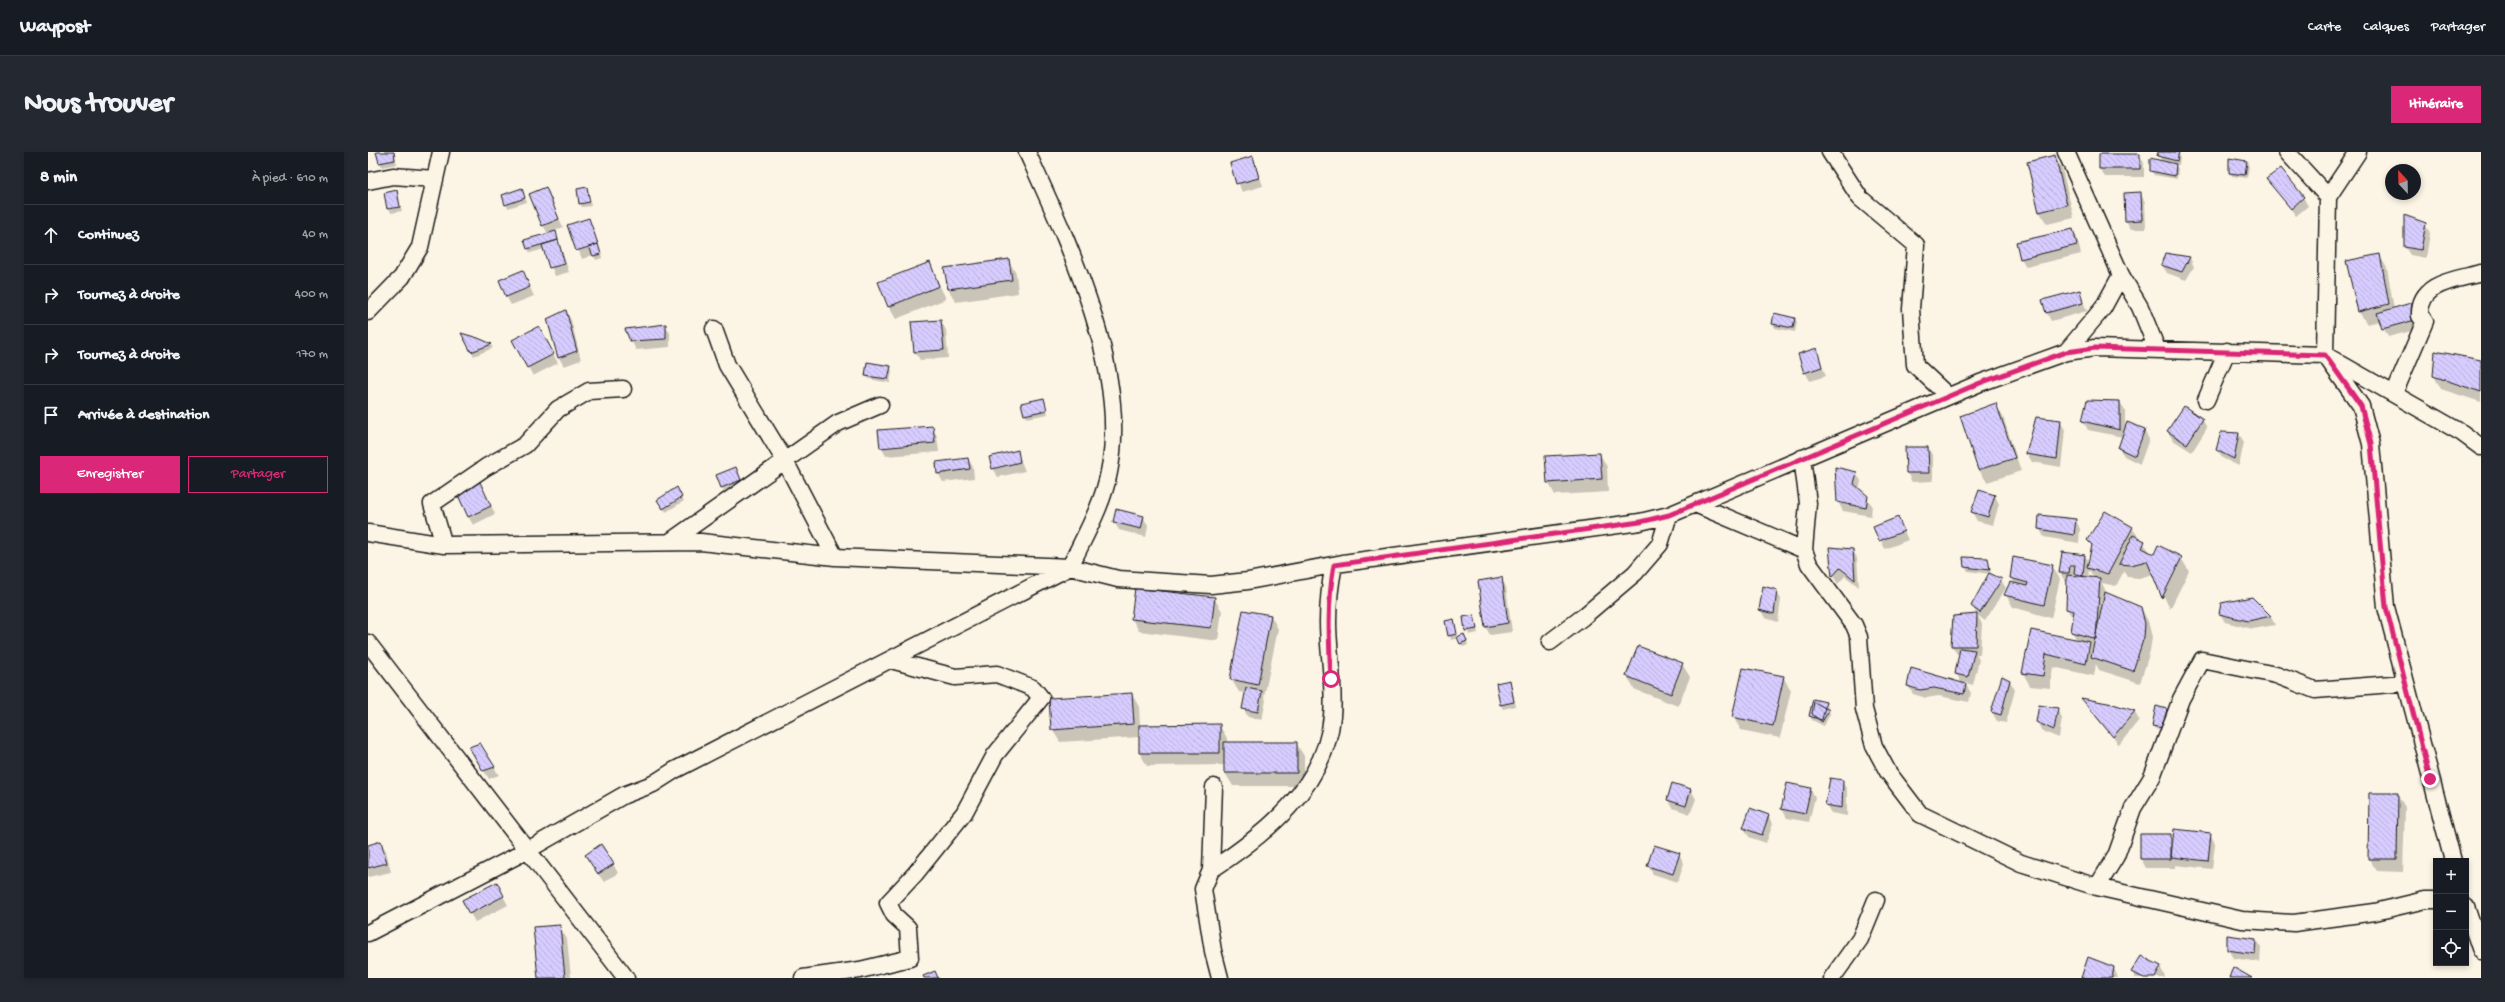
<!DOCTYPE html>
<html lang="fr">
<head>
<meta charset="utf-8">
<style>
  :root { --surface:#171b24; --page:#242831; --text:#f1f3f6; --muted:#9ea1a6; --line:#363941; --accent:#db2777 }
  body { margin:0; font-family:"Gochi Hand",sans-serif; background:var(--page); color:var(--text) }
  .controls { position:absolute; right:12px; bottom:12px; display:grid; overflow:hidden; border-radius:0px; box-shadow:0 2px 6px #0003 }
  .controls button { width:36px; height:36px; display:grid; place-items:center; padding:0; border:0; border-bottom:1px solid var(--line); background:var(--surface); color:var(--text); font:20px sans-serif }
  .compass { position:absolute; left:2017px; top:12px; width:36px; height:36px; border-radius:50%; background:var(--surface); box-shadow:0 2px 6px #0003; rotate:338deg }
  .stop { position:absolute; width:12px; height:12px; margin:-9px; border:3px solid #db2777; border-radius:50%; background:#fff }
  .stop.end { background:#db2777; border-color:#fff; box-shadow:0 1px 4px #0008 }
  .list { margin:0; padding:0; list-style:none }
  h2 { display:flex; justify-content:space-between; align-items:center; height:52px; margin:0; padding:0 16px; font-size:17px }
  h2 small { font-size:13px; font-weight:400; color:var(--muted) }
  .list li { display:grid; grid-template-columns:26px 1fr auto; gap:12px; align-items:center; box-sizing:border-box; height:60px; padding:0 16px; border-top:1px solid var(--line) }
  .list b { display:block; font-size:15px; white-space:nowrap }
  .list em { font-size:13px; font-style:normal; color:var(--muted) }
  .actions { display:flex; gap:8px; padding:12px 16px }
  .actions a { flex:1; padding:9px 0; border:1px solid var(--accent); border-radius:0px; text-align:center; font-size:14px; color:var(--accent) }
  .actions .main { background:var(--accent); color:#fff }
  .icon { flex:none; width:22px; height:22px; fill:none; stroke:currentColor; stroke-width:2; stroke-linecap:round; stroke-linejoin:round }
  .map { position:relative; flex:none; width:2113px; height:826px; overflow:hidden; border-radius:0px }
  header { display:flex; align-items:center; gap:24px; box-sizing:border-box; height:56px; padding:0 20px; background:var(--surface); border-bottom:1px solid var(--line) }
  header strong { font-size:19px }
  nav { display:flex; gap:22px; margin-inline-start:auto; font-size:14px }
  .intro { display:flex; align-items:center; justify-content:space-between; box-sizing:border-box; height:96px; padding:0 24px }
  h1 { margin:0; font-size:28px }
  .button { padding:10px 18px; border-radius:0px; background:var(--accent); color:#fff; font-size:14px; font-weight:700 }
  main { display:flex; gap:24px; padding:0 24px }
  aside { flex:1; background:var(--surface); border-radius:0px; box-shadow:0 2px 6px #0003 }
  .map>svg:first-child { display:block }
</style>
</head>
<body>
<header>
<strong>Waypost</strong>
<nav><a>Carte</a><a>Calques</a><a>Partager</a></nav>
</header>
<div class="intro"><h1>Nous trouver</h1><a class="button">Itinéraire</a></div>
<main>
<aside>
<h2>8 min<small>À pied · 610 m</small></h2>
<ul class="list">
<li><svg class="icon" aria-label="ahead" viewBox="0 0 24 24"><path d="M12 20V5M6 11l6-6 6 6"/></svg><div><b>Continuez</b></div><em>40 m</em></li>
<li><svg class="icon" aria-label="right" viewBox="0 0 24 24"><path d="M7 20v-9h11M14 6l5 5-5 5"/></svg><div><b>Tournez à droite</b></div><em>400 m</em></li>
<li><svg class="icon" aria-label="right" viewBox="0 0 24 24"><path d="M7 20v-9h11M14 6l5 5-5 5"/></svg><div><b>Tournez à droite</b></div><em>170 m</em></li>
<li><svg class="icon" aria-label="arrive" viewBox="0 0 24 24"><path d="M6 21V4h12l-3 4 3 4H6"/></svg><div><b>Arrivée à destination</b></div></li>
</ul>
<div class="actions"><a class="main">Enregistrer</a><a>Partager</a></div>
</aside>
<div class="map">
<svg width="2113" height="826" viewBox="0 0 2113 826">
  <defs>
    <pattern id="building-back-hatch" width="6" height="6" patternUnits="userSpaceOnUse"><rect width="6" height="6" fill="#d7ccfe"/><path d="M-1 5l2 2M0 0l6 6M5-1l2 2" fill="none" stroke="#b8afd9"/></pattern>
  </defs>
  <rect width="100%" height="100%" fill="#fcf5e5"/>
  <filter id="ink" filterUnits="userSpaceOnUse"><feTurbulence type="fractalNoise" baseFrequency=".025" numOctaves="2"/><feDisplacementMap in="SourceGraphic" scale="8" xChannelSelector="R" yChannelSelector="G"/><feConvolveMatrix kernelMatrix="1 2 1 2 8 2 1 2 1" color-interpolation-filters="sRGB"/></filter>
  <g filter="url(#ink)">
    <path fill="#0003" fill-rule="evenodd" d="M9,0H26L29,12L14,15Z
      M1791,0L1810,1L1812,5L1811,13L1807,12L1810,17L1809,27L1786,23L1783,19L1793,9Z
      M1771,3L1776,11V25H1737L1732,17Z
      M1687,4L1694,17L1706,66L1679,72L1671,59Z
      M885,6L895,34L874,40L863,12Z
      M1878,10L1881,14L1879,26L1864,24L1862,20Z
      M1900,27L1935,45L1940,54L1928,64Z
      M219,36L223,54L214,55L212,51Z
      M153,37L159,50L140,56L138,52Z
      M178,37L195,75L187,79L201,120L187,124L176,97L162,101L157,89L180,82L175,73Z
      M28,39L34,59L23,61L17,42Z
      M1772,41L1777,50L1778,77H1763L1758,69Z
      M221,67L231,93L228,87L226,88L233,101L234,106L228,108L225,103L214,107L201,74Z
      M2057,72L2062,81L2058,106L2042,103L2037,95Z
      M1705,78L1709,86L1713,102L1658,115L1653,106Z
      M1797,102L1822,106L1826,115L1818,128L1799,121L1794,113Z
      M2011,103L2019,116L2026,157L2046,151L2055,176L2020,185L2012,169L1999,172L1991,160Z
      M640,108L648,121L650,141L588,150L580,137L578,117Z
      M561,111L578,147L528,167L521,155Z
      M154,119L166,144L143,153L138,144Z
      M1711,140L1719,159L1683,169L1679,161Z
      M198,159L203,168L213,208L196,214L191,206L180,167Z
      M1427,167L1429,170L1427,180L1407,176L1405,172Z
      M573,169L578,178L580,206L552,208L547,200Z
      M297,173L302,181V195L268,198L258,178Z
      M95,183L123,193L125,196L106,204Z
      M175,184L190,211L165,224L146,189Z
      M1448,197L1458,224L1442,229L1437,220Z
      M2113,209V250L2073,237L2066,224Z
      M522,215L524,219L522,231L501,227L498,223Z
      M676,247L680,262L659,266L657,262Z
      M1752,250L1757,259V278H1776L1781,287L1772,312L1756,304L1751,296L1755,285L1720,278L1715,269Z
      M1627,252L1635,265L1653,319L1619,330L1611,318L1593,264Z
      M1834,267L1839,276L1824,300L1805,288L1800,280Z
      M1692,269L1697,278L1693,315L1664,310L1659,302Z
      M564,275L569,284L571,300L518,304L513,295Z
      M1871,282L1876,290L1871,314L1854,306L1849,298Z
      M1538,296H1560L1565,304V329L1544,330L1539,321Z
      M649,299L657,319L630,325L625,316Z
      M1232,302L1239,315L1240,340L1187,343L1180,330Z
      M600,307L605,315L606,326L575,330L570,321Z
      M370,320L374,332L356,339L354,335Z
      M1488,321L1493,329L1491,338L1504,353L1503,364L1475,359L1470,350Z
      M308,337L316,349L298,360L291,348Z
      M117,340L127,362L105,373L100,364Z
      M1627,344L1631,352L1625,373L1609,369L1604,360Z
      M775,365L780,373L778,385L751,378L746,370Z
      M1530,366L1540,388L1517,397L1507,375Z
      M1708,368L1712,377L1711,391L1676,385L1671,376Z
      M1764,376L1783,401L1813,406L1821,419L1802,457L1785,422L1771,426L1759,425L1756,419L1748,434L1734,431L1739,442L1773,456L1780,469L1784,485L1782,499L1772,531L1731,518L1728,512L1726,524L1685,515L1682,536L1662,534L1655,521L1664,479L1709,488L1704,480L1706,468L1699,457L1700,429H1697L1692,421L1695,401L1717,404L1721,411L1725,396L1720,388ZM1721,418L1726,426H1720Z
      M1462,396L1485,398L1489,406L1491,435L1477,424L1470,432L1465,424Z
      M1620,407L1623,423L1633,428L1638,436L1617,469L1609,463L1604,454L1622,422L1600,419L1597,415Z
      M1684,414L1692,427L1683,466L1645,455L1638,443L1647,432L1643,425Z
      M1133,426L1138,435L1144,480L1122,483L1117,474Z
      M1408,439L1413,447L1410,470L1397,466L1392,457Z
      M846,446L854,459L850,489L771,479L764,467Z
      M1883,446L1903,465L1907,473L1885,477L1857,470L1852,462Z
      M876,459L903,464L910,477L896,545L898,548L894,568L880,565L875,556L878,541L871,540L863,527Z
      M1609,463L1614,472L1612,502H1608L1611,508L1605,533L1597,531L1603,541L1601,550L1571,544L1558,546L1545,542L1540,534L1594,532L1588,521L1592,502H1589L1584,494Z
      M1106,464L1110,481L1101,483L1096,466Z
      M1086,469L1090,485L1098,487L1100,493L1095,495L1090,486L1083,488L1078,470Z
      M1314,512L1322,525L1310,554L1266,537L1259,524Z
      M1415,525L1423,538L1412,586L1373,578L1365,565Z
      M1142,529L1148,554L1135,557L1133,553Z
      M1642,529L1647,538L1638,571L1629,569L1624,560Z
      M764,542L771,555L772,574L851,573L859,586V591H928L936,604V634H865L857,621V613L779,614L772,601V585L692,590L684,577Z
      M1715,547L1766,559L1771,568L1751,593Z
      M1446,548L1458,551L1460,555L1462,562L1456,574L1444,568L1442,564Z
      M1689,557L1694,566L1691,586L1674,579L1669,570Z
      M1798,557L1801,561L1797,579L1787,577L1785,573Z
      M102,596L126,615L131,623L121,627Z
      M1474,629L1479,638V664L1463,661L1458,653Z
      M1305,632L1323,638L1328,647L1322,662L1305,656L1300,648Z
      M1442,637L1447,645L1441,670L1419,666L1414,657Z
      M2029,642L2037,655L2035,720L2009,719L2001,707Z
      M1400,664L1405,672L1398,691L1381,685L1376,676Z
      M1842,682L1847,691L1844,717L1807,713V716H1778L1773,707V683H1802L1806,689Z
      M13,691L18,699L23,720L0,725V694Z
      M1311,702L1316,711L1310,730L1285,722L1280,714Z
      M223,712H245L250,721L236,730Z
      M133,740L140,753L107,770L102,761Z
      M191,774L199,787L203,826H171Z
      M1888,788L1893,796L1892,810L1865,806L1860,798Z
      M1792,815L1797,824L1796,826H1767L1764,820Z
      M1746,816L1750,826H1714Z"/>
    <path fill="url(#building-back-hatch)" stroke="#1c1c1c" d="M8,0H26L27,8L11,11Z
      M1790,0H1811L1809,9L1789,4Z
      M1731,2H1772V17H1731Z
      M1687,3L1699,53L1671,60L1659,10Z
      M885,4L891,26L868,32L862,11Z
      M1782,6L1808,12L1807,24L1782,19Z
      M1861,6L1879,9L1877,23L1861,21Z
      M1913,16L1936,45L1923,57L1898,27Z
      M178,35L191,67L174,74L161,42Z
      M219,35L222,50L211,52L209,37Z
      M154,36L157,46L137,53L134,43Z
      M29,38L32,55L19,57L16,41Z
      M1773,40L1774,68L1757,69L1756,41Z
      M2036,63L2058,71L2053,98L2036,95Z
      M221,66L230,92L208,99L199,73Z
      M1705,77L1709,93L1652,107L1648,90Z
      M188,79L190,88L159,97L156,88Z
      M190,88L197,112L181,116L174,93Z
      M230,92L233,102L225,104L221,95Z
      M1797,101L1822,105L1814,120L1793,113Z
      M2012,102L2021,152L1990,160L1978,109Z
      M641,107L644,128L580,137L576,116Z
      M562,110L571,134L520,155L510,130Z
      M155,118L162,135L138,145L131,128Z
      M1712,138L1715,151L1678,161L1674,148Z
      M2046,150L2051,167L2014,177L2009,161Z
      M198,158L209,199L190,206L179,167Z
      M1406,161L1427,166L1425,176L1404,172Z
      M573,168L576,198L546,200L543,170Z
      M298,172V187L262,189L257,177Z
      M171,174L186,202L159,216L144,188Z
      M93,181L110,186L124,192L103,200Z
      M1449,196L1454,215L1436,221L1430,202Z
      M2067,199L2113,208V240L2065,224Z
      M499,210L523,214L520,227L497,224Z
      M676,246L679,258L656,263L653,251Z
      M1719,248L1752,249V278L1714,269Z
      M1628,251L1647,306L1610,318L1592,264Z
      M1816,254L1835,267L1819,292L1799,279Z
      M1668,265L1693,268L1689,307L1658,302Z
      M1759,270L1777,277L1767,304L1750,296Z
      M565,274L567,291L512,296L510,278Z
      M1853,280L1871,281L1866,307L1848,298Z
      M1537,295H1560L1561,321H1538Z
      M650,298L652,310L624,317L621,305Z
      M1232,301L1234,327L1179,331L1177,304Z
      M600,306L602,317L569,322L568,310Z
      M368,315L373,328L353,336L348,323Z
      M1467,315L1489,320L1486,332L1500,344L1498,356L1469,350Z
      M112,330L123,354L100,365L89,341Z
      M309,335L314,345L295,357L289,348Z
      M1611,338L1627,343L1620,365L1603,360Z
      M748,357L776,364L773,377L745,370Z
      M1737,359L1765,375L1740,422L1719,416L1724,393L1719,388Z
      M1671,363L1708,367L1706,383L1670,377Z
      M1530,365L1536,379L1511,389L1505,375Z
      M1765,383L1777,389L1774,396L1786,402L1790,393L1814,405L1794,446L1779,409L1763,413L1751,412Z
      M1461,395L1485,397L1487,428L1472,416L1464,425Z
      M1694,400L1717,403L1715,424L1706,421L1707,413H1702L1701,421H1691Z
      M1595,405L1620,406L1622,418L1596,415Z
      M1645,405L1685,413L1676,453L1636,443L1642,430L1659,434L1660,431L1642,426Z
      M1621,421L1634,427L1612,461L1603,454Z
      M1699,423L1732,426L1728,487L1703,480L1706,459L1698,457Z
      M1134,425L1140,471L1117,475L1110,429Z
      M1395,434L1409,438L1406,462L1391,458Z
      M767,436L847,445L843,476L763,467Z
      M1737,440L1773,455L1777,472L1776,485L1765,519L1723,505Z
      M1884,445L1903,464L1880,469L1851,462L1853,451Z
      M875,458L903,463L890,533L862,527Z
      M1609,462L1608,494H1583L1585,464Z
      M1106,463L1109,477L1097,479L1095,465Z
      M1086,467L1089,482L1080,484L1077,469Z
      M1663,478L1722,490L1718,512L1678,502L1675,524L1654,521Z
      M1096,482L1099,489L1092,492L1089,485Z
      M1270,494L1315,511L1303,542L1258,524Z
      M1592,496L1607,498L1600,525L1587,522Z
      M1375,516L1416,524L1405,574L1364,565Z
      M1543,516L1598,532L1596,542L1566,536L1552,538L1539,534Z
      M1634,524L1642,528L1633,563L1623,560Z
      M1142,528L1146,550L1132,553L1128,531Z
      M878,536L894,539L890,560L874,557Z
      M764,541L766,572L683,578L681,546Z
      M1713,546L1745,552L1767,559L1745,585Z
      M1445,547L1458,550L1454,568L1441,564Z
      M1446,550L1461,558L1454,570L1444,562Z
      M1671,553L1690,556L1686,578L1668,570Z
      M1788,554L1799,557L1795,576L1784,574Z
      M852,572V601H771V573Z
      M856,590H929V621H856Z
      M112,591L127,615L115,619L101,595Z
      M1462,626L1475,628L1474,656L1457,653Z
      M1304,631L1323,637L1318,654L1299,648Z
      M1419,631L1443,636L1437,662L1413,657Z
      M2001,641H2030L2029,707H2000Z
      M1382,656L1401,663L1394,683L1375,676Z
      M1806,677L1843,681L1840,709L1803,705Z
      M1772,682H1803V707H1772Z
      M13,689L19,711L0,716V693Z
      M233,692L246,712L230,722L217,703Z
      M1286,693L1312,701L1305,722L1279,714Z
      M129,730L136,744L101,762L94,748Z
      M192,773L197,826H170L165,775Z
      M1859,783L1888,787L1887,802L1859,798Z
      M1773,804L1793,814L1787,826H1776L1763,820Z
      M1720,805L1746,815L1744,826H1713Z
      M1865,815L1884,826H1861Z
      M567,819L570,826H556L555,824Z"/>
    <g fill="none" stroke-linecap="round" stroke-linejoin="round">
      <defs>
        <path id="minor" d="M1462,0L1492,46L1548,93L1543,157L1547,213L1580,244
          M1698,0L1753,123L1772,155L1789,197
          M1919,0L1960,45
          M1990,0L1960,45L1957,203L1993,254L2003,292L2018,455L2085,709
          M0,29L25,24L67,27
          M0,160L34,125L52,95L73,0
          M346,177L359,213L417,309L467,405
          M1698,200L1735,156L1753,123
          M2026,242L2057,169L2052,164C2050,130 2088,128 2113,121
          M1838,248L1859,199
          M1434,306L1440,351L1436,398L1441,412L1486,473L1491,485L1496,557L1506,594L1520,620L1552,662L1653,711L1729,735L1874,768L1926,771L2007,760L2057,748H2068
          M1327,352L1436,398
          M0,381L76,393L333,390L467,405L702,415L750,427L843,433L880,429L975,411L1272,370L1301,363L1612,231L1698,200L1727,196L1957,203L2094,281L2113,295
          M303,389L470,271L512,253
          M76,393L64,352L118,315L157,293L190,257L221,239L255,237
          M1182,490L1215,465L1267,421L1292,392L1301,363
          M0,491L258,826
          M846,635L843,718L835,737L845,799L852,826
          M843,718C897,683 958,634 964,564C967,533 960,501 960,470C960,450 962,432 966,413
          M1729,735L1748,704L1765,656L1784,625L1813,547L1834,508L1908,523L1947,538L2037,531
          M2098,755L2113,799
          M0,781L158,699L256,643L285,632L307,618L702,415C716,385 735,353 741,320C762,220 700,90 659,0
          M435,826L492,818L542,806L540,776L526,763L520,751L547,722L596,661L627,603L673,546L665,536L629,522L587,525L523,508
          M1464,826L1492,787L1508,748"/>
      </defs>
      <use href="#minor" stroke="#1c1c1c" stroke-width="19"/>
      <use href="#minor" stroke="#fcf5e5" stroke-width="16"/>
    </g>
  </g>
  <g fill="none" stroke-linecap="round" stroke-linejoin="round" filter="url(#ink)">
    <path stroke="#db2777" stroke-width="5" d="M963,527C961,488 959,452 966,413L1272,370L1301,363L1612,231L1698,200L1727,196L1957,203L1993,254L2003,292L2018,455L2062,627"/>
  </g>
</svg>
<div class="controls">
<button>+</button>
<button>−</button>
<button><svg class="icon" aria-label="locate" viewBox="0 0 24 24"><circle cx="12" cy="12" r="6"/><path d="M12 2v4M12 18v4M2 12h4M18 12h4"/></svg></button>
</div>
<svg class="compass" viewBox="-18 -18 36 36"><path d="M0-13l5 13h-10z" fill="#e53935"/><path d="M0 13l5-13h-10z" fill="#9ea1a6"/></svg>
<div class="stop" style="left:963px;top:527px"></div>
<div class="stop end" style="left:2062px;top:627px"></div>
</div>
</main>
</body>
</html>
